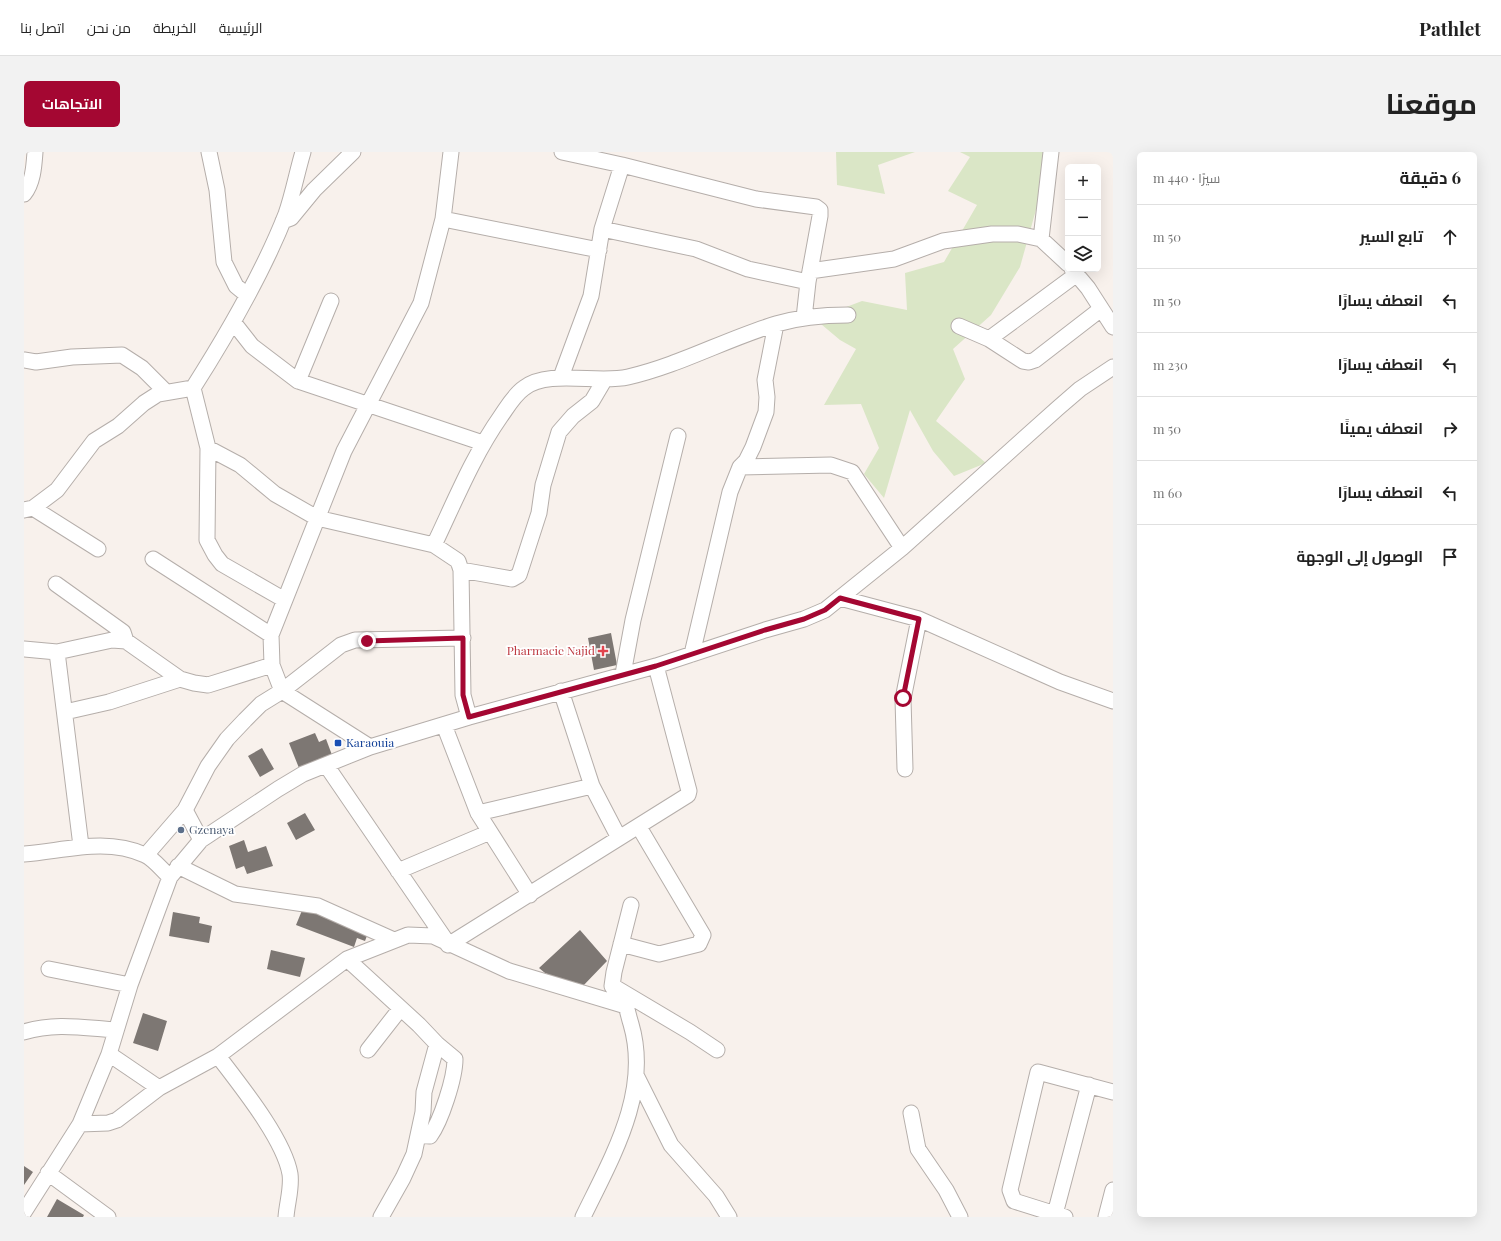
<!DOCTYPE html>
<html lang="ar">
<head>
<meta charset="utf-8">
<style>
  :root { --surface:#fff; --page:#f2f2f2; --text:#222; --muted:#767676; --line:#e0e0e0; --accent:#a40732 }
  body { margin:0; font-family:"Playfair Display",Cairo,serif; background:var(--page); color:var(--text); direction:rtl }
  .controls { position:absolute; right:12px; top:12px; display:grid; overflow:hidden; border-radius:6px; box-shadow:0 4px 16px #0002 }
  .controls button { width:36px; height:36px; display:grid; place-items:center; padding:0; border:0; border-bottom:1px solid var(--line); background:var(--surface); color:var(--text); font:20px sans-serif }
  .stop { position:absolute; width:12px; height:12px; margin:-9px; border:3px solid #a40732; border-radius:50%; background:#fff }
  .stop.end { background:#a40732; border-color:#fff; box-shadow:0 1px 4px #0008 }
  .list { margin:0; padding:0; list-style:none }
  h2 { display:flex; justify-content:space-between; align-items:center; height:52px; margin:0; padding:0 16px; font-size:17px }
  h2 small { font-size:13px; font-weight:400; color:var(--muted) }
  .list li { display:grid; grid-template-columns:26px 1fr auto; gap:12px; align-items:center; box-sizing:border-box; height:64px; padding:0 16px; border-top:1px solid var(--line) }
  .list b { display:block; font-size:15px; white-space:nowrap }
  .list em { font-size:13px; font-style:normal; color:var(--muted) }
  .icon { flex:none; width:22px; height:22px; fill:none; stroke:currentColor; stroke-width:2; stroke-linecap:round; stroke-linejoin:round }
  .map { position:relative; flex:none; width:1089px; height:1065px; overflow:hidden; direction:ltr; border-radius:6px }
  header { display:flex; align-items:center; gap:24px; box-sizing:border-box; height:56px; padding:0 20px; background:var(--surface); border-bottom:1px solid var(--line) }
  header strong { font-size:19px }
  nav { display:flex; gap:22px; margin-inline-start:auto; font-size:14px }
  .intro { display:flex; align-items:center; justify-content:space-between; box-sizing:border-box; height:96px; padding:0 24px }
  h1 { margin:0; font-size:28px }
  .button { padding:10px 18px; border-radius:6px; background:var(--accent); color:#fff; font-size:14px; font-weight:700 }
  main { display:flex; gap:24px; padding:0 24px }
  aside { flex:1; background:var(--surface); border-radius:6px; box-shadow:0 4px 16px #0002 }
  .map>svg:first-child { display:block }
</style>
</head>
<body>
<header>
<strong>Pathlet</strong>
<nav><a>الرئيسية</a><a>الخريطة</a><a>من نحن</a><a>اتصل بنا</a></nav>
</header>
<div class="intro"><h1>موقعنا</h1><a class="button">الاتجاهات</a></div>
<main>
<aside>
<h2>6 دقيقة<small>سيرًا · 440 m</small></h2>
<ul class="list">
<li><svg class="icon" aria-label="ahead" viewBox="0 0 24 24"><path d="M12 20V5M6 11l6-6 6 6"/></svg><div><b>تابع السير</b></div><em>50 m</em></li>
<li><svg class="icon" aria-label="left" viewBox="0 0 24 24"><path d="M17 20v-9H6M10 6l-5 5 5 5"/></svg><div><b>انعطف يسارًا</b></div><em>50 m</em></li>
<li><svg class="icon" aria-label="left" viewBox="0 0 24 24"><path d="M17 20v-9H6M10 6l-5 5 5 5"/></svg><div><b>انعطف يسارًا</b></div><em>230 m</em></li>
<li><svg class="icon" aria-label="right" viewBox="0 0 24 24"><path d="M7 20v-9h11M14 6l5 5-5 5"/></svg><div><b>انعطف يمينًا</b></div><em>50 m</em></li>
<li><svg class="icon" aria-label="left" viewBox="0 0 24 24"><path d="M17 20v-9H6M10 6l-5 5 5 5"/></svg><div><b>انعطف يسارًا</b></div><em>60 m</em></li>
<li><svg class="icon" aria-label="arrive" viewBox="0 0 24 24"><path d="M6 21V4h12l-3 4 3 4H6"/></svg><div><b>الوصول إلى الوجهة</b></div></li>
</ul>
</aside>
<div class="map">
<svg width="1089" height="1065" viewBox="0 0 1089 1065">
  <rect width="100%" height="100%" fill="#f8f1ec"/>
  <path fill="#dae6c6" d="M812,0H891L854,13L861,42L813,33Z
    M936,0H1019L1015,47L996,115L967,163L929,197L941,227L912,269L962,311L930,324L909,299L886,258L860,346L840,322L855,296L837,252L800,253L832,197L816,188L791,167L838,149L883,158L881,121L920,110L953,53L924,39L946,5Z"/>
  <path fill="#7d7773" d="M587,481L593,513L570,518L564,486Z
    M291,581L295,590L302,587L308,603L275,616L265,591Z
    M238,596L250,617L236,625L224,604Z
    M281,661L291,678L272,688L263,671Z
    M220,688L224,700L242,694L249,714L223,722L220,714L212,717L205,694Z
    M279,756L344,781L341,789L333,786L330,795L272,773Z
    M149,760L176,765L175,771L188,774L185,791L145,784Z
    M556,778L583,809L557,836L521,821L515,816Z
    M247,798L281,806L276,825L243,817Z
    M119,861L143,869L134,899L109,891Z
    M0,1014L9,1020L0,1033Z
    M33,1047L60,1063L59,1065H23Z"/>
  <g fill="none" stroke-linecap="round" stroke-linejoin="round">
    <defs>
      <path id="minor" d="M185,0L193,38L200,110L212,134L223,143
        M538,0L598,13L732,47L792,55L796,58V64L784,130L780,166
        M0,42C9,31 10,14 11,0
        M419,67L575,98
        M259,69L267,66L290,38L329,0
        M578,77L672,97L724,117L784,130
        M1017,87L1027,0
        M1048,117L1064,136L1089,175
        M786,119L870,107L919,89L968,82H994L1017,87L1044,112
        M210,171L228,194L274,229L459,291
        M935,174L965,187L999,209L1005,210L1011,208L1077,157
        M965,187L1053,122
        M0,208L12,210L48,205L98,203L118,216L142,240
        M537,225L567,144L578,77L598,13
        M274,229L307,149
        M169,236L184,296L183,388L191,403L198,412L259,447
        M184,296L216,313L251,342L293,366L410,393L434,409L437,418L439,543L445,565
        M716,315L807,313L828,320L878,396
        M9,356L74,397
        M0,358L9,356L33,338L70,289L94,274L120,251L134,242L169,236C204,181 238,123 262,62C269,42 273,20 279,0
        M410,393C431,349 449,304 477,264C484,254 490,243 500,236C524,217 574,232 604,225C656,213 702,187 752,172C776,165 800,163 824,163
        M129,407L247,483
        M437,418L488,427L495,423L515,361L519,333L535,280L549,264L568,249L581,227
        M32,432L99,480L102,489
        M816,446L895,467L1036,530L1089,549
        M0,497L33,500L88,488L102,489L156,527L170,531L184,533L248,513
        M33,500L57,694
        M668,502L706,340L716,315L722,309L729,295L742,260L743,245L741,228L752,172
        M599,522L609,468L654,284
        M537,539L568,634L595,686
        M41,560L85,550L156,527
        M420,573L454,661L506,743
        M346,595L258,539L248,513L247,483L320,299L397,151L419,67L427,0
        M302,613L423,790
        M881,617L879,547L895,467
        M454,661L568,634
        M177,688L161,658L184,614L203,587L221,568L237,552L258,539L317,493L331,488L439,486
        M0,702C40,699 82,685 121,703C130,707 138,718 146,725
        M122,703L161,658
        M154,714L211,742L294,754L370,788
        M374,719L466,680
        M597,792L635,802L675,792L679,783L615,675
        M424,793L664,643L665,639L632,514
        M323,807L395,873L413,892L400,940L399,960L390,1002L379,1026L357,1065
        M25,817L106,833
        M592,836L666,880L693,898
        M0,880C30,870 62,876 92,878
        M344,898L376,857
        M85,902L135,936
        M194,904C216,933 260,987 266,1022C268,1036 263,1051 262,1065
        M613,925L647,993L692,1044L705,1065
        M887,961L894,997L922,1038L936,1065
        M56,972L84,971L93,968L135,936L194,904L323,807L384,783L409,784L485,819L602,854
        M395,983L406,984C417,969 431,926 431,907L413,892
        M24,1021L84,1065
        M0,1060L56,972L85,902L106,833L146,725L177,688L254,637L279,622L346,595L445,565L632,514L741,478L780,467L801,458L878,396L1034,256L1056,237L1089,215
        M1031,1062L1065,933
        M559,1065C588,1005 627,940 607,872C605,866 604,860 602,854C598,847 592,841 588,834L590,820L607,753
        M1041,1065L990,1049L986,1038L1014,920L1089,940
        M1082,1065L1089,1038"/>
    </defs>
    <use href="#minor" stroke="#b5aeaa" stroke-width="17"/>
    <use href="#minor" stroke="#fff" stroke-width="15"/>
  </g>
  <g fill="none" stroke-linecap="round" stroke-linejoin="round">
    <path stroke="#a40732" stroke-width="5" d="M343,489L439,486V543L445,565L632,514L741,478L780,467L801,458L816,446L895,467L879,546"/>
  </g>
  <path fill="#e0444e" stroke="#fff" stroke-width="1.5" d="M577 493h4v4h4v4h-4v4h-4v-4h-4v-4h4z"/>
  <rect fill="#1a4fb4" stroke="#fff" stroke-width="1.5" x="310" y="587" width="8" height="8" rx="2"/>
  <circle fill="#5c6f8a" stroke="#fff" stroke-width="1.5" cx="157" cy="678" r="4"/>
  <g text-anchor="middle" stroke-width="3.5" stroke-linejoin="round" paint-order="stroke">
    <g font-size="12" fill="#be3a42" stroke="#fff" text-anchor="end">
      <text x="571" y="503">Pharmacie Najid</text>
    </g>
    <g font-size="12" fill="#164399" stroke="#fff" text-anchor="start">
      <text x="322" y="595">Karaouia</text>
    </g>
    <g font-size="12" fill="#4e5e75" stroke="#fff" text-anchor="start">
      <text x="165" y="682">Gzenaya</text>
    </g>
  </g>
</svg>
<div class="controls">
<button>+</button>
<button>−</button>
<button><svg class="icon" aria-label="layers" viewBox="0 0 24 24"><path d="M12 4l9 5-9 5-9-5zM3 14l9 5 9-5"/></svg></button>
</div>
<div class="stop" style="left:879px;top:546px"></div>
<div class="stop end" style="left:343px;top:489px"></div>
</div>
</main>
</body>
</html>
